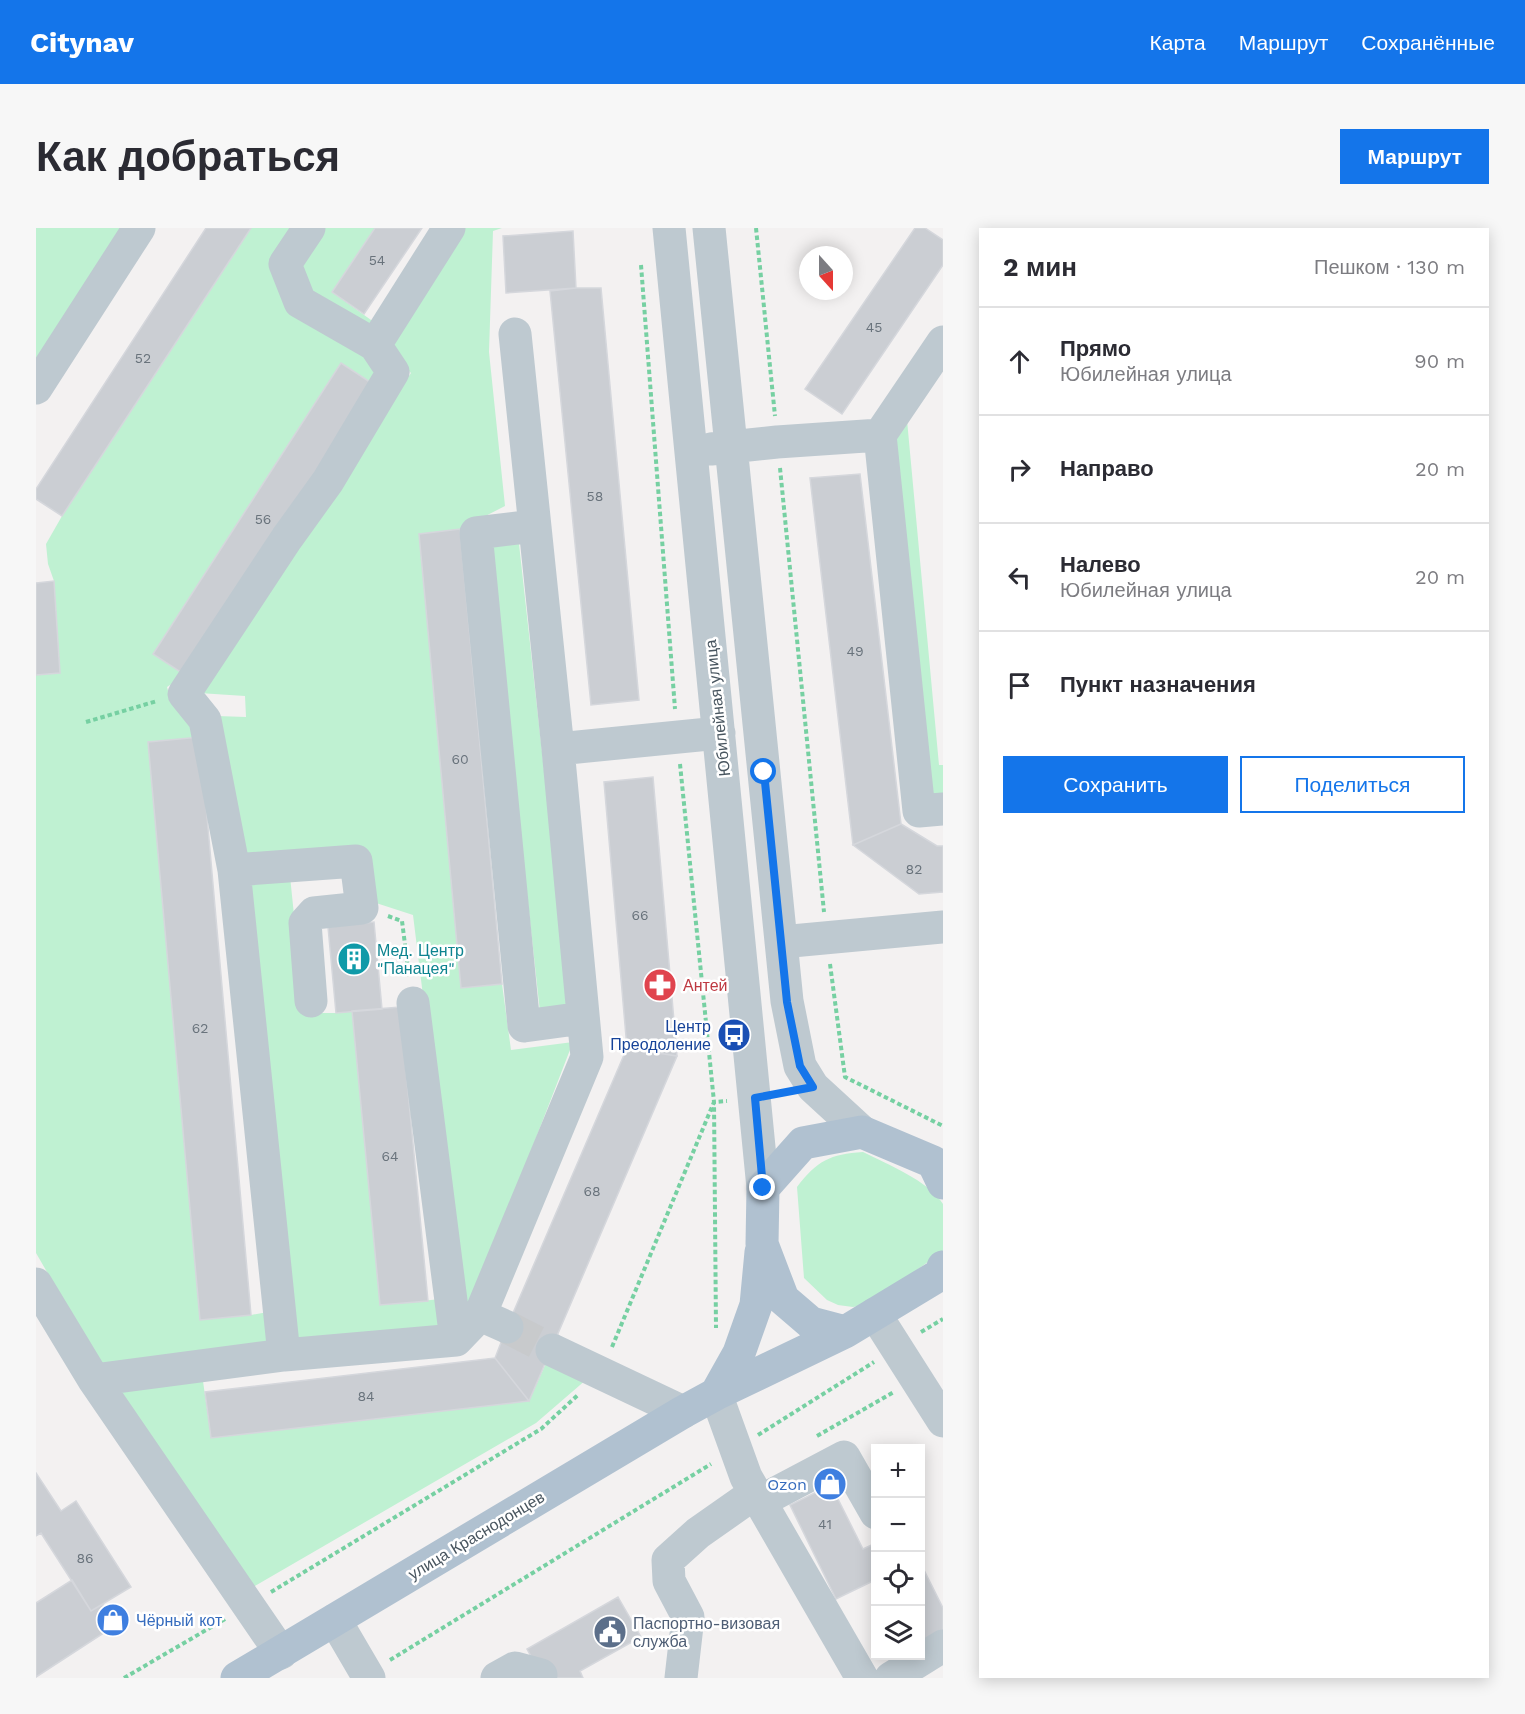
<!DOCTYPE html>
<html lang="ru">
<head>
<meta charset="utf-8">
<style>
  :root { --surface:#fff; --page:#f7f7f7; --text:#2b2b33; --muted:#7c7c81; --line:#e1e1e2; --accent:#1475ea }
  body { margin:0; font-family:"Work Sans",sans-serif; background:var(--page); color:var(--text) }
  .controls { position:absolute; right:18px; bottom:18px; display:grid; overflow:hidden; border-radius:0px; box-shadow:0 3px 15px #0003 }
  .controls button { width:54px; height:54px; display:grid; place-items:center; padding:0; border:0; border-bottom:2px solid var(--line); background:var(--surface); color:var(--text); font:30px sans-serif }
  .compass { position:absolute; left:763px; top:18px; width:54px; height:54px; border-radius:50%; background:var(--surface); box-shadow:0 3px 15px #0003; rotate:159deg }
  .stop { position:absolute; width:18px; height:18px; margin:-14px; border:4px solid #1475ea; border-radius:50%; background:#fff }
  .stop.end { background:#1475ea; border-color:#fff; box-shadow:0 2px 6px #0008 }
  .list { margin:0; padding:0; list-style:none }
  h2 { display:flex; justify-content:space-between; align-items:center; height:78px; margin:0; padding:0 24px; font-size:26px }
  h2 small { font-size:20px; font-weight:400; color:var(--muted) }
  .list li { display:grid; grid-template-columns:39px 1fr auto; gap:18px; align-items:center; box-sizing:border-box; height:108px; padding:0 24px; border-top:2px solid var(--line) }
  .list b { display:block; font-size:22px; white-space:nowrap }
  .list p { margin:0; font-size:20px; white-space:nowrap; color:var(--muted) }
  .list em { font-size:20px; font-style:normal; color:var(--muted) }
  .actions { display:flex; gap:12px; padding:18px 24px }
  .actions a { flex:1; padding:14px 0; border:2px solid var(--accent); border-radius:0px; text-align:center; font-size:21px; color:var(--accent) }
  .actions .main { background:var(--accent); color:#fff }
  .icon { flex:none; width:33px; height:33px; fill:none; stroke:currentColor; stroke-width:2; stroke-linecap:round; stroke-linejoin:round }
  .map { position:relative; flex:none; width:907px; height:1450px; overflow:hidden; border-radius:0px }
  header { display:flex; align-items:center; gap:36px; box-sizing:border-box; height:84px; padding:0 30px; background:var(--accent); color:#fff }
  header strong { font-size:28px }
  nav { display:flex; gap:33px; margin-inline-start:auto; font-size:21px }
  .intro { display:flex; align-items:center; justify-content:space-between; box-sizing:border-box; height:144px; padding:0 36px }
  h1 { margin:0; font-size:42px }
  .button { padding:15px 27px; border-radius:0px; background:var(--accent); color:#fff; font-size:21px; font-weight:700 }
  main { display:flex; gap:36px; padding:0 36px }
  aside { flex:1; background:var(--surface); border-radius:0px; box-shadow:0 3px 15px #0003 }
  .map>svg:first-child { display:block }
</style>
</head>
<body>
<header>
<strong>Citynav</strong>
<nav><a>Карта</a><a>Маршрут</a><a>Сохранённые</a></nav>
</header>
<div class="intro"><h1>Как добраться</h1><a class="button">Маршрут</a></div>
<main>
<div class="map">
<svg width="907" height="1450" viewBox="0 0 907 1450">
  <rect width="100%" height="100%" fill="#f3f1f1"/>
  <path fill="#bff1d2" d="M0,0H88L0,131Z
    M215,0H339L296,64L342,97L345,144L337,156L305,135L117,426L149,447L131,459L134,470L164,509L112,514L165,1092L215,1087L232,1084L236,1115L66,1139L0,1025V447L24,445L18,353L12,336L10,316L26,288Z
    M421,0H466L457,3L453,124L469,278L424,301L383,306L425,760L466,756L475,822L537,814L436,1076L427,1090L377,687L337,674L332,622L207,631L181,488L210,489L209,468L163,465L375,145L347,116Z
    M871,192L903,537H907V581L883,583L844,207Z
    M483,316L534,777L504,784L453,318Z
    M254,648L268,785H300L316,783L344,1077L405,1071L409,1102L257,1116L207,651Z
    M827,924C851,936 893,953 907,976V1022L906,1024L833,1076L817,1079L802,1077L791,1072L768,1050L761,959C781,933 794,926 827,924Z
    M516,1122L551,1151L500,1195L212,1362L74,1158L166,1146L175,1210L493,1173Z"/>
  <path fill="#cbced3" stroke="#d5d7dc" stroke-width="1.5" d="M170,0H215L26,288L0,271V261Z
    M339,0H386L328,86L296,64Z
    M879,0H889L907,12V37L806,186L769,161Z
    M537,3L540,60L470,65L467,8Z
    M540,60H565L603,472L555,477L514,63Z
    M305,135L337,156L149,447L117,426Z
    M824,246L865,596L817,617L774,250Z
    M424,301L466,756L425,760L383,306Z
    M18,353L24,445L0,447V355Z
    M164,509L215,1087L164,1092L112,514Z
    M617,549L641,828L591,820L568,554Z
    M865,596L901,618H907V664L883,666L817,617Z
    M338,694L346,781L300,785L292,699Z
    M364,779L392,1073L344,1077L316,783Z
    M591,820L641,828L493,1173L459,1130L471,1099Z
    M459,1130L493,1173L175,1210L169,1164Z
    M0,1245L25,1283L40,1273L95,1359L55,1383L5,1305L0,1308Z
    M795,1257L827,1321L840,1315V1357L837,1353L800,1371L754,1277Z
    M884,1334L907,1380V1405L884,1416Z
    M36,1352L55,1383L67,1376L80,1397L0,1449V1375Z
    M582,1369L605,1409L544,1443L547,1450H507L491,1421Z"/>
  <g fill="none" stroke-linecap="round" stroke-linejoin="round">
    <path stroke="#c8cacc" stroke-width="33" stroke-dasharray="33 16" stroke-linecap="butt" d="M471,1099L516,1122"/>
    <path stroke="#76d0a2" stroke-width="4" stroke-dasharray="4.5 3" stroke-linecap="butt" d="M720,0L739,188
      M605,37L639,481
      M744,240L788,684
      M50,494L121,473
      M644,536L678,874L680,1100
      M352,688L366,693L373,748
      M794,736L809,849L907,898
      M885,1104L907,1091
      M576,1119L678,874L691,873
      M722,1207L838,1134
      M781,1208L858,1164
      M235,1364L505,1201L543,1166
      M354,1432L675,1236
      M88,1450L189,1391"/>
    <path stroke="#bec9d0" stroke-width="33" d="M273,0L249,36L264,74L339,117L413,0
      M633,0L727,960
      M673,0L751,773L764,838L777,859L826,904
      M907,114L844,207L883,583L907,581
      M0,160L103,0
      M675,221L741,214L844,207
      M498,298L440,305L488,798L547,790
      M522,521L683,505
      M198,642L320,633L326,680L278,685L269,695L275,773
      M745,714L907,699
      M377,775L420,1112
      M0,1056L58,1152L245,1425
      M839,1086L907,1193
      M444,1087L471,1099
      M516,1122L647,1184
      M248,1127L198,642L169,492L148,466L251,310L292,253L357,144L339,117
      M58,1152L248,1127L420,1112L444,1087L551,829L522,521L479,106
      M680,1166L710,1249L826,1450
      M723,1274L808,1229L840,1285
      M299,1392L333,1450
      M461,1450L479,1440L505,1447
      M645,1450L652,1389L633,1353L632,1332L662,1305L719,1265
      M855,1450L907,1418"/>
    <path stroke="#b0c1d0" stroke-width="33" d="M907,955L897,934L826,904L767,915L727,960L726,1016L747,1071L775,1095L809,1104L905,1046L907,1039
      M680,1166L703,1125L720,1077L725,1024
      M201,1450L647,1184L680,1166L809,1104"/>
  </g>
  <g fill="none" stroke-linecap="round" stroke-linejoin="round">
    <path stroke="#1475ea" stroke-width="8" d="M727,960L719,870L777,859L764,838L751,774L728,544"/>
  </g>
  <defs>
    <symbol id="building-disc" viewBox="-11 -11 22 22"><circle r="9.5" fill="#0f9aa8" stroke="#fff"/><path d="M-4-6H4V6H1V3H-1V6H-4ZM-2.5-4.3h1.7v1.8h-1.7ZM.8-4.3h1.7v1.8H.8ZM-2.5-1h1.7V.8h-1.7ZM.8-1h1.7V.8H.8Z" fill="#fff"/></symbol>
    <symbol id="pharmacy-disc" viewBox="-11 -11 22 22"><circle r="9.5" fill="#e0444e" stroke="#fff"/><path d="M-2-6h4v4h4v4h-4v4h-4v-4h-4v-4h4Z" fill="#fff"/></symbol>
    <symbol id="bus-disc" viewBox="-11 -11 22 22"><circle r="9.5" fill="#1a4fb4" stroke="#fff"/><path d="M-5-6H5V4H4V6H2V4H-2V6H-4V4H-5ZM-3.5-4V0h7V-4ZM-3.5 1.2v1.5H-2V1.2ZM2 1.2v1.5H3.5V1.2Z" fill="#fff"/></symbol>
    <symbol id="shop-disc" viewBox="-11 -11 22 22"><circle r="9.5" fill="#3f7fe0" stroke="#fff"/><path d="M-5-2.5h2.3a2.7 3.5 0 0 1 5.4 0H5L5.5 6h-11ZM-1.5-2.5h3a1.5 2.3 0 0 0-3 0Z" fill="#fff"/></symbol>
    <symbol id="civic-disc" viewBox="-11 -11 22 22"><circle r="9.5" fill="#5c6f8a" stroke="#fff"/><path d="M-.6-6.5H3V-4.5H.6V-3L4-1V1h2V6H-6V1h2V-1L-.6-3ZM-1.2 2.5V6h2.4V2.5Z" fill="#fff"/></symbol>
  </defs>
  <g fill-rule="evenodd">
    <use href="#building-disc" x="299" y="712" width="38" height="38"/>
    <use href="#pharmacy-disc" x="605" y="738" width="38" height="38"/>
    <use href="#bus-disc" x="679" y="788" width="38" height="38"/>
    <use href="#shop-disc" x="775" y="1237" width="38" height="38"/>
    <use href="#shop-disc" x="58" y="1373" width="38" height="38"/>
    <use href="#civic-disc" x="555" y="1385" width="38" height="38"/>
  </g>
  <g text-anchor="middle" stroke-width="5" stroke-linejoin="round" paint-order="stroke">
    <g font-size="14" fill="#69737c">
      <text x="341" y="37">54</text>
      <text x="838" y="104">45</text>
      <text x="107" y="135">52</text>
      <text x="559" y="273">58</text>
      <text x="227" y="296">56</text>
      <text x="819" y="428">49</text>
      <text x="424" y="536">60</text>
      <text x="878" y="646">82</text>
      <text x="604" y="692">66</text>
      <text x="164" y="805">62</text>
      <text x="354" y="933">64</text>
      <text x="556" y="968">68</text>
      <text x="330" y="1173">84</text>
      <text x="789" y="1301">41</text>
      <text x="49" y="1335">86</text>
    </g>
    <g font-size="16" fill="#48555f" stroke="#fff">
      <text transform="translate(681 480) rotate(-96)" y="6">Юбилейная улица</text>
      <text transform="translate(440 1307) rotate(-31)" y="6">улица Краснодонцев</text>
    </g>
    <g font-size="16" fill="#0d838f" stroke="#fff" text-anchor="start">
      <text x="341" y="728">Мед. Центр<tspan x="341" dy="18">"Панацея"</tspan></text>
    </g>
    <g font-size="16" fill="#be3a42" stroke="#fff" text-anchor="start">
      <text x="647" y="763">Антей</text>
    </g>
    <g font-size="16" fill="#164399" stroke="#fff" text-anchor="end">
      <text x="675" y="804">Центр<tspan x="675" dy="18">Преодоление</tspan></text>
    </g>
    <g font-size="16" fill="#366cbe" stroke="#fff" text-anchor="end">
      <text x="771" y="1262">Ozon</text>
      <text x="100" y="1398" text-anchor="start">Чёрный кот</text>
    </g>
    <g font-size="16" fill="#4e5e75" stroke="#fff" text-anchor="start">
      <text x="597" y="1401">Паспортно-визовая<tspan x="597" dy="18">служба</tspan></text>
    </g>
  </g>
</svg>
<div class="controls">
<button>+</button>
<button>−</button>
<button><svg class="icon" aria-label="locate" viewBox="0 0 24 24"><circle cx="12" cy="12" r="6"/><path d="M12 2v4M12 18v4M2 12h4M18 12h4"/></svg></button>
<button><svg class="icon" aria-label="layers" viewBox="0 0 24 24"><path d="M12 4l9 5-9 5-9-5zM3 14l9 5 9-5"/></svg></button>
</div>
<svg class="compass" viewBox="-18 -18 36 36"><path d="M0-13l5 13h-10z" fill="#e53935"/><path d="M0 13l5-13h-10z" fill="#7c7c81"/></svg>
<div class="stop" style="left:728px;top:544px"></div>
<div class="stop end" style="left:727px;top:960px"></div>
</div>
<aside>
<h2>2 мин<small>Пешком · 130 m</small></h2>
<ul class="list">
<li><svg class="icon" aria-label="ahead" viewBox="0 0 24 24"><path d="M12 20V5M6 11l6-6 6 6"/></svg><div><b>Прямо</b><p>Юбилейная улица</p></div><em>90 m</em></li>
<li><svg class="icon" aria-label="right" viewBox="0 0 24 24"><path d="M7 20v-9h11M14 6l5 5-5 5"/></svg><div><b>Направо</b></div><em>20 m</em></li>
<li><svg class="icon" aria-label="left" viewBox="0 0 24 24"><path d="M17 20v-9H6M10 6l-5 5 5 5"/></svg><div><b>Налево</b><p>Юбилейная улица</p></div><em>20 m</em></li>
<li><svg class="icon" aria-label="arrive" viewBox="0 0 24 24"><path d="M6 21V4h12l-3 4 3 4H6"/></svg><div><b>Пункт назначения</b></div></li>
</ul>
<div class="actions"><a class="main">Сохранить</a><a>Поделиться</a></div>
</aside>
</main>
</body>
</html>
